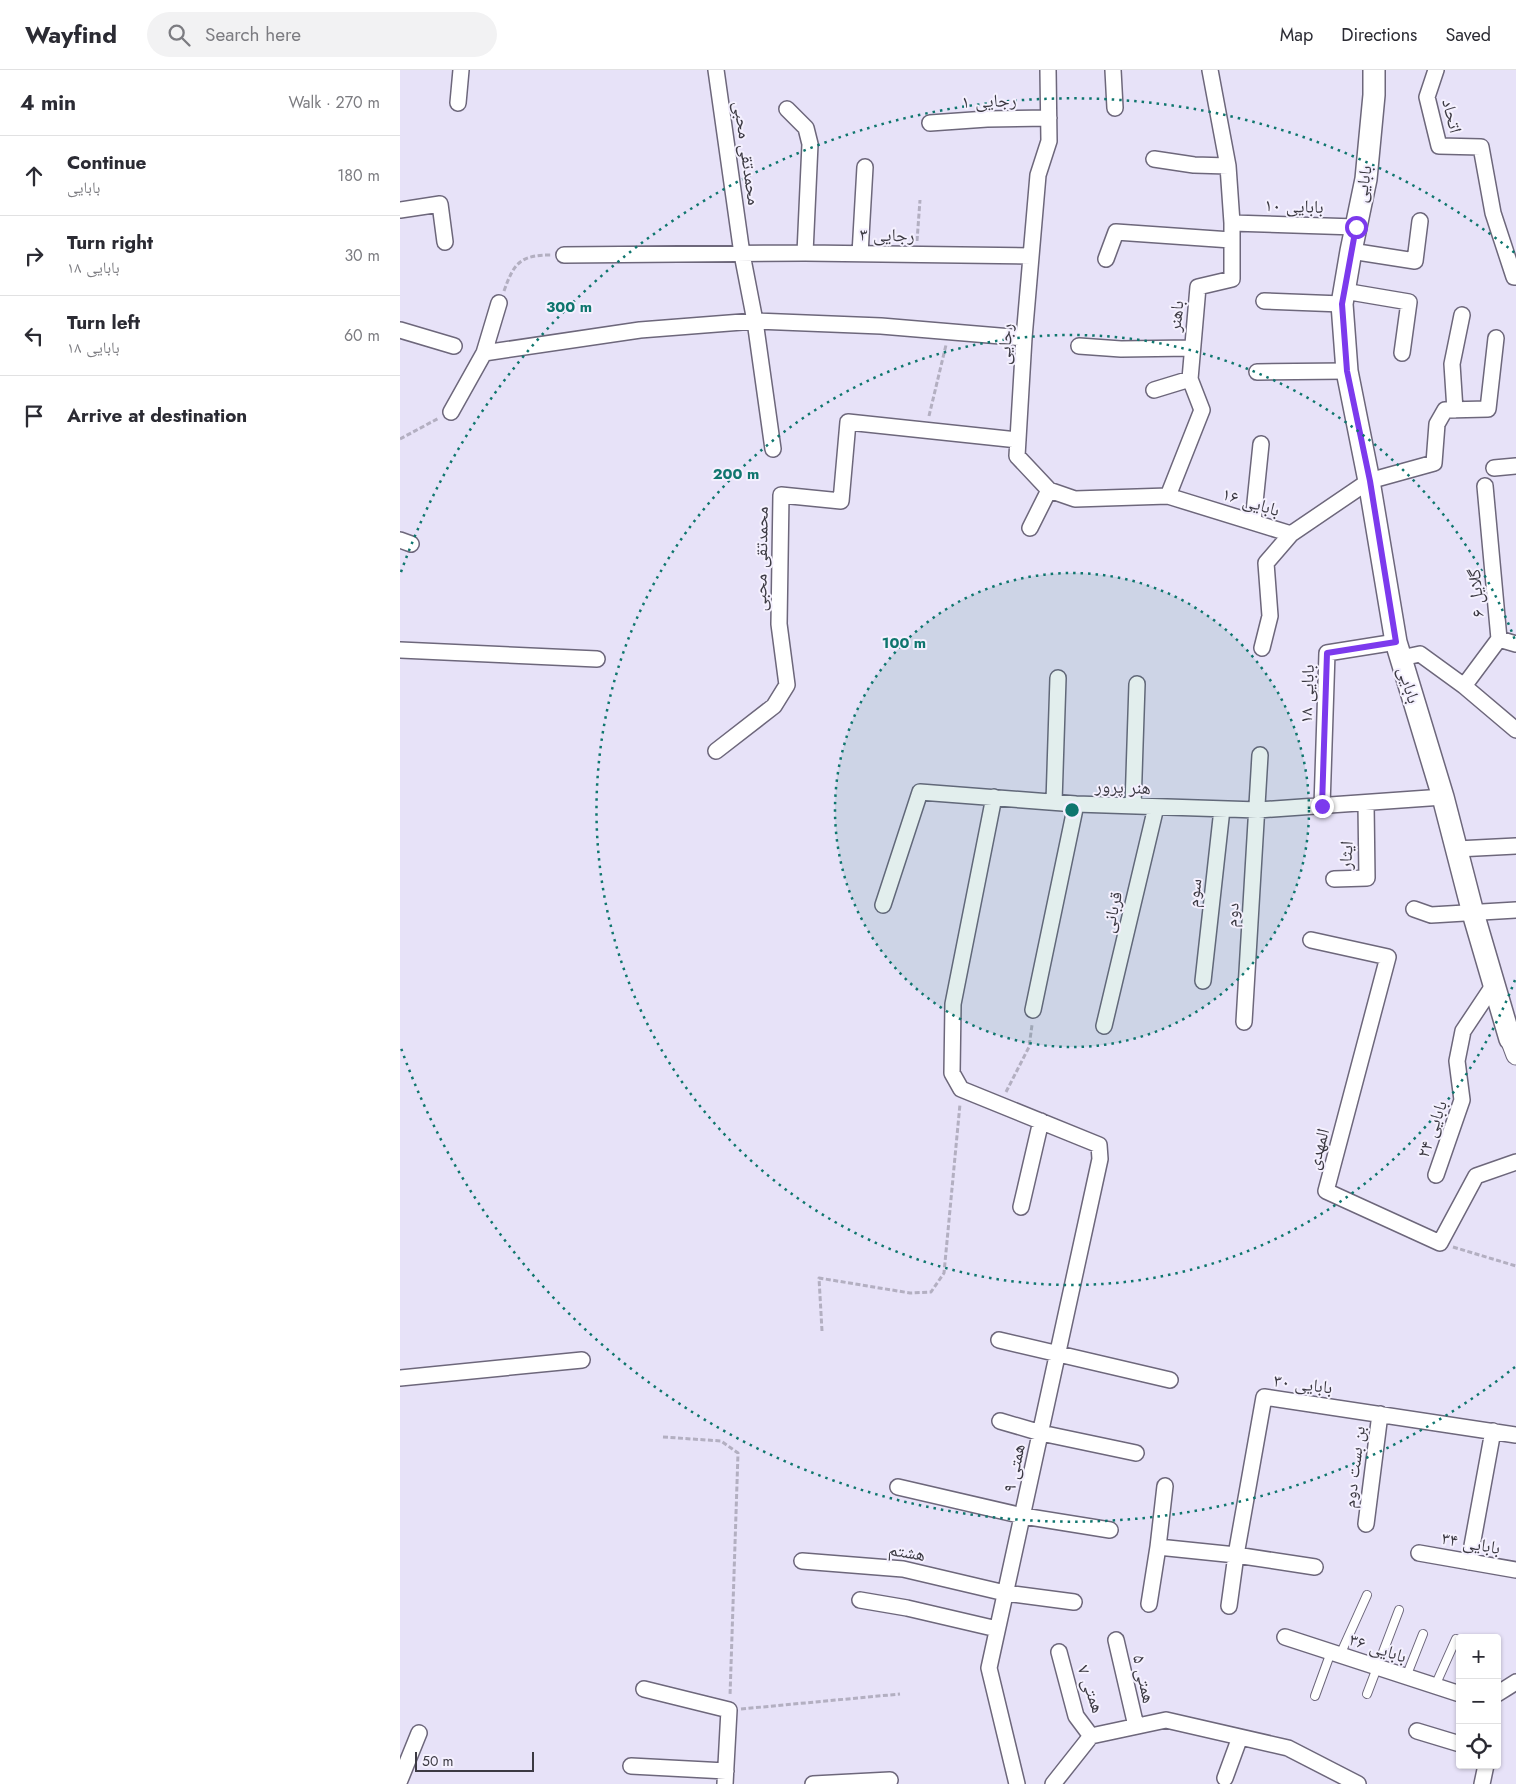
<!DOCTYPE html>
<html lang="en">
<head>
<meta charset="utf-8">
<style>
  :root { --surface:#fff; --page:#f2f2f3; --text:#2b2b33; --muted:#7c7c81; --line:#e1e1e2 }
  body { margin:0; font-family:Jost,"Noto Naskh Arabic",sans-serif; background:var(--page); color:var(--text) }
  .controls { position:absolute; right:15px; bottom:15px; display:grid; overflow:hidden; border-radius:5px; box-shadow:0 1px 4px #0004 }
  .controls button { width:45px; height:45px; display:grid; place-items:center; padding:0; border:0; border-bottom:1px solid var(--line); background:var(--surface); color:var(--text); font:25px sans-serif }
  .scale { position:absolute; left:15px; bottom:12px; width:119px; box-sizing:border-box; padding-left:5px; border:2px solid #3b3942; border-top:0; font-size:14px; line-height:18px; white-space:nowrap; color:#3b3942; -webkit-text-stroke:4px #f4f0fe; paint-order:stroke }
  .stop { position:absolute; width:15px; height:15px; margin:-11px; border:4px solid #7c3aed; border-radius:50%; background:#fff }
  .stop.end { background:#7c3aed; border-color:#fff; box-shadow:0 1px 5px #0008 }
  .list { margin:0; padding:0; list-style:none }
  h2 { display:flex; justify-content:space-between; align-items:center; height:65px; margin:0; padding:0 20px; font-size:21px }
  h2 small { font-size:16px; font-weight:400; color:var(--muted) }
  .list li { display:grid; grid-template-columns:32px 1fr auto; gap:15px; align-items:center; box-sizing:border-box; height:80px; padding:0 20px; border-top:1px solid var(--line) }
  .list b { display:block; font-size:19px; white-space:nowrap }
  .list p { margin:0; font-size:16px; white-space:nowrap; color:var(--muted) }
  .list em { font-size:16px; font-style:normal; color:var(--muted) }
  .icon { flex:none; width:28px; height:28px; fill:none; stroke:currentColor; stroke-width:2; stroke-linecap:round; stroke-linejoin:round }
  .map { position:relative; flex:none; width:1116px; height:1714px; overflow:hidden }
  header { display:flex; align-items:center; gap:30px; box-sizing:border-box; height:70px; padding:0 25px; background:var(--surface); border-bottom:1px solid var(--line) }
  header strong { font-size:24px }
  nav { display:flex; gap:28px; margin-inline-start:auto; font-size:18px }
  .search { width:350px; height:45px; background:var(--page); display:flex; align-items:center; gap:12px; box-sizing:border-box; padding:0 18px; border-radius:28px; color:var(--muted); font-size:19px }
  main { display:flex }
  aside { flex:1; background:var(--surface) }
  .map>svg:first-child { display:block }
</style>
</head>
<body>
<header>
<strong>Wayfind</strong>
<div class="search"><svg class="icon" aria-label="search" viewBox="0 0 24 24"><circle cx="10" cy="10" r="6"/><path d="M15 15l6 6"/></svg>Search here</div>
<nav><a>Map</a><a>Directions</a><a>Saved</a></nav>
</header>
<main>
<aside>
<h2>4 min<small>Walk · 270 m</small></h2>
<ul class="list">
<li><svg class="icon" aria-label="ahead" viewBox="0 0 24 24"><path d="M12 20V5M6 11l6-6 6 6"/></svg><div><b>Continue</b><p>بابایی</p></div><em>180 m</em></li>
<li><svg class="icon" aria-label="right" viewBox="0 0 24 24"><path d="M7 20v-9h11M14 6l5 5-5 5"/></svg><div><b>Turn right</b><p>بابایی ۱۸</p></div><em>30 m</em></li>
<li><svg class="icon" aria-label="left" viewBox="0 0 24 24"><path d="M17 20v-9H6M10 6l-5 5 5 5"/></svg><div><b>Turn left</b><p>بابایی ۱۸</p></div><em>60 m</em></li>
<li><svg class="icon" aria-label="arrive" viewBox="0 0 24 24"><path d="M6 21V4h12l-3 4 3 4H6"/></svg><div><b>Arrive at destination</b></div></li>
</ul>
</aside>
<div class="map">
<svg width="1116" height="1714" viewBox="0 0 1116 1714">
  <rect width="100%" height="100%" fill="#e7e2f8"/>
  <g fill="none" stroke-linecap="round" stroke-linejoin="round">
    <defs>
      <path id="service" d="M940,1585L967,1525
        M1006,1607L1023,1564
        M1035,1616L1056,1569
        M967,1624L999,1540
        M915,1626L931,1582"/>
      <path id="minor" d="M316,0L342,184L355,251L373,379
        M648,0L649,71L638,105L624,268L617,386L649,420L675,429L768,426L891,464L969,411L1034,393L1037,354L1045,340L1088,339L1096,268
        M713,0L715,38
        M1036,0L1027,27L1039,76L1081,77L1093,143L1114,207H1116
        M58,33L61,0
        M387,39L406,58L410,74L405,183
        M530,53L587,49L649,48
        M754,89L794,95L828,96
        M0,140L40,134L45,172
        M832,153L956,157
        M951,181L1015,191L1020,151
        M460,184L465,97
        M164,185L405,183L631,186
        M706,189L716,162L831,170
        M944,221L1009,232L1002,283
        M864,231L942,234
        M0,260L54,276
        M679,276L721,279L791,278
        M84,283L240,260L355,251L481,256L624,268
        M857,302L947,301
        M754,320L790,309
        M1055,340L1052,294L1062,245
        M51,342L84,283L99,233
        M1094,398L1116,396
        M768,426L802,340L790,309L798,217L832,209V153L828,96L810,0
        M853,452L861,374
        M630,458L649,420
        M0,470L11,474
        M1099,569L1116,574
        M862,578L870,546L866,493L891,464
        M0,580L197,589
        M1001,588L1020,584L1064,616L1116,660
        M1064,616L1099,569L1085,416
        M316,681L374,636L387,615L379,554L381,425L441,431L448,352L618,370
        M594,727L553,934L552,1003L561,1019L699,1075L700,1089L589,1598L617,1714
        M654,732L658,608
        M733,736L737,614
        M922,736L927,583L996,572
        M1057,779L1116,776
        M934,809L967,808L966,734
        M483,835L520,722L676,734L858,740L1043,727
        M1014,839L1031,845L1116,840
        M911,870L988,887L926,1121L1040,1173L1076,1106L1116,1092
        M803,911L822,739
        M633,940L676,734
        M844,952L860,685
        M704,956L756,737
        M1036,1105L1062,1030L1057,991L1063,961L1093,916
        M621,1137L641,1051
        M599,1270L770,1310
        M0,1308L182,1290
        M600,1351L641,1363L736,1383
        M765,1416L758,1477L836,1485L915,1497
        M498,1417L623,1446L710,1460
        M966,1454L980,1344
        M1019,1483L1116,1500
        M402,1491L503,1499L605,1523L674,1532
        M1069,1492L1093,1361
        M460,1530L507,1538L597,1559
        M749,1534L758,1477
        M829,1536L836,1485L864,1327L1116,1365
        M885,1567L1060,1624
        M716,1570L736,1656
        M659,1582L676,1646L691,1666
        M244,1619L329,1640L325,1714
        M1097,1624L1116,1612
        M1017,1661L1060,1674
        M231,1696L326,1701
        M825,1708L840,1667
        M0,1710L19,1663
        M413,1714L490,1710
        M653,1714L691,1666L766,1650L888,1678L958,1714
        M1082,1714L1086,1695"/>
      <path id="tertiary" d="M1110,969L1116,985"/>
      <path id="secondary" d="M974,0V25L966,109L951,181L942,234L947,301L969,411L996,572L1043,727L1073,843L1110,969H1116"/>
    </defs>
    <use href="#service" stroke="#6d677b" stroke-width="10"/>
    <use href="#minor" stroke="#6d677b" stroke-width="18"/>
    <use href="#tertiary" stroke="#6d677b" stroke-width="21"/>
    <use href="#secondary" stroke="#6d677b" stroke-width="24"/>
    <path stroke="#b3afc1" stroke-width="3" stroke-dasharray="5 2.5" stroke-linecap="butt" d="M517,171L520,130
      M104,221C114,193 120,185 151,185
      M529,346L546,275
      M0,369L39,348
      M606,1022L629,977L632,955
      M1053,1177L1116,1196
      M422,1261L419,1208L510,1223L531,1222L544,1203L560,1034
      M263,1367L321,1371L338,1383L330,1626
      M341,1639L500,1624"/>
    <use href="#service" stroke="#fff" stroke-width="8"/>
    <use href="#minor" stroke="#fff" stroke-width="15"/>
    <use href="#tertiary" stroke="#fff" stroke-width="19"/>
    <use href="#secondary" stroke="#fff" stroke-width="21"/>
  </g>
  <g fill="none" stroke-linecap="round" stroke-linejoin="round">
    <path stroke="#7c3aed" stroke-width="6" d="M922,736L927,583L996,572L970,411L947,301L942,234L956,157"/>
  </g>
  <circle cx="672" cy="740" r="237" fill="#0f766e" fill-opacity=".12"/>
  <g fill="none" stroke="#0f766e" stroke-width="2.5" stroke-dasharray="2.5 5">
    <circle cx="672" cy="740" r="237"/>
    <path d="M1115 910A475 475 0 1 1 1115 570"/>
    <path d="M1115 1297A712 712 0 0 1 1 978M1 502A712 712 0 0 1 1115 183"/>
  </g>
  <g text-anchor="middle" stroke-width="4" stroke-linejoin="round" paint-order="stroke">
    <g font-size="18" fill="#3b3942" stroke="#f4f0fe">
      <text transform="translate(589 31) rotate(-2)" y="6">رجایی ۱</text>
      <text transform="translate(1052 46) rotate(76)" y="6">اتحاد</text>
      <text transform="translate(347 83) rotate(82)" y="6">محمدتقی محبی</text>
      <text transform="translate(963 114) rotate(-81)" y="6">بابایی</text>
      <text transform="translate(894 136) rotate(2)" y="6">بابایی ۱۰</text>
      <text transform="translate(487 165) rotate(1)" y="6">رجایی ۳</text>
      <text transform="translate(776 246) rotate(-84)" y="6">باهنر</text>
      <text transform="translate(605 274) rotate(-86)" y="6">رجایی</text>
      <text transform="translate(851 432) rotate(17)" y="6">بابایی ۱۶</text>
      <text transform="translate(361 489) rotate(-89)" y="6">محمدتقی محبی</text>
      <text transform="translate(1076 523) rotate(-95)" y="6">گلایل ۶</text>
      <text transform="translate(1009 615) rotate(73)" y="6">بابایی</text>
      <text transform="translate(907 624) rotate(-88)" y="6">بابایی ۱۸</text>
      <text transform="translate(723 717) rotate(2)" y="6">هنر پرور</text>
      <text transform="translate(946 785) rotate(-87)" y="6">ایثار</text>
      <text transform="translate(794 823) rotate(-84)" y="6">سوم</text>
      <text transform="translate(712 842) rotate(-77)" y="6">قربانی</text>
      <text transform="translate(832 845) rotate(-86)" y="6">دوم</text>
      <text transform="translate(1032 1059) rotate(-71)" y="6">بابایی ۲۴</text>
      <text transform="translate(918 1079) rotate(-75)" y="6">المهدی</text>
      <text transform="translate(903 1314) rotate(7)" y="6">بابایی ۳۰</text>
      <text transform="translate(954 1397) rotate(-83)" y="6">بن بست دوم</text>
      <text transform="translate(614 1398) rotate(-78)" y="6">همتی ۹</text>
      <text transform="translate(1071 1473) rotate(10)" y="6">بابایی ۳۴</text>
      <text transform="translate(507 1482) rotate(9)" y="6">هشتم</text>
      <text transform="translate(978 1578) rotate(18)" y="6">بابایی ۳۶</text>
      <text transform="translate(744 1609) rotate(77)" y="6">همتی ۵</text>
      <text transform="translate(691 1619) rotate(71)" y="6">همتی ۷</text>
    </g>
  </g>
  <circle cx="672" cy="740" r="8" fill="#0f766e" stroke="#f4f0fe" stroke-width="2.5"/>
  <g font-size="15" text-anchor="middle" font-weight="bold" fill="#0f766e" stroke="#f4f0fe" stroke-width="4" stroke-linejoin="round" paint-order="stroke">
    <text x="169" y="242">300 m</text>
    <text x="336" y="409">200 m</text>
    <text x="504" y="578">100 m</text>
  </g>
</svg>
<div class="controls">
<button>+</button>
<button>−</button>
<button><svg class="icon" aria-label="locate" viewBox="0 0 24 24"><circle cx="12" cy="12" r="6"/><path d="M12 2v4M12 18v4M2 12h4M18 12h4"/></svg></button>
</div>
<div class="scale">50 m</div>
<div class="stop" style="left:956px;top:157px"></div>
<div class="stop end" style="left:922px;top:736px"></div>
</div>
</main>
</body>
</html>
